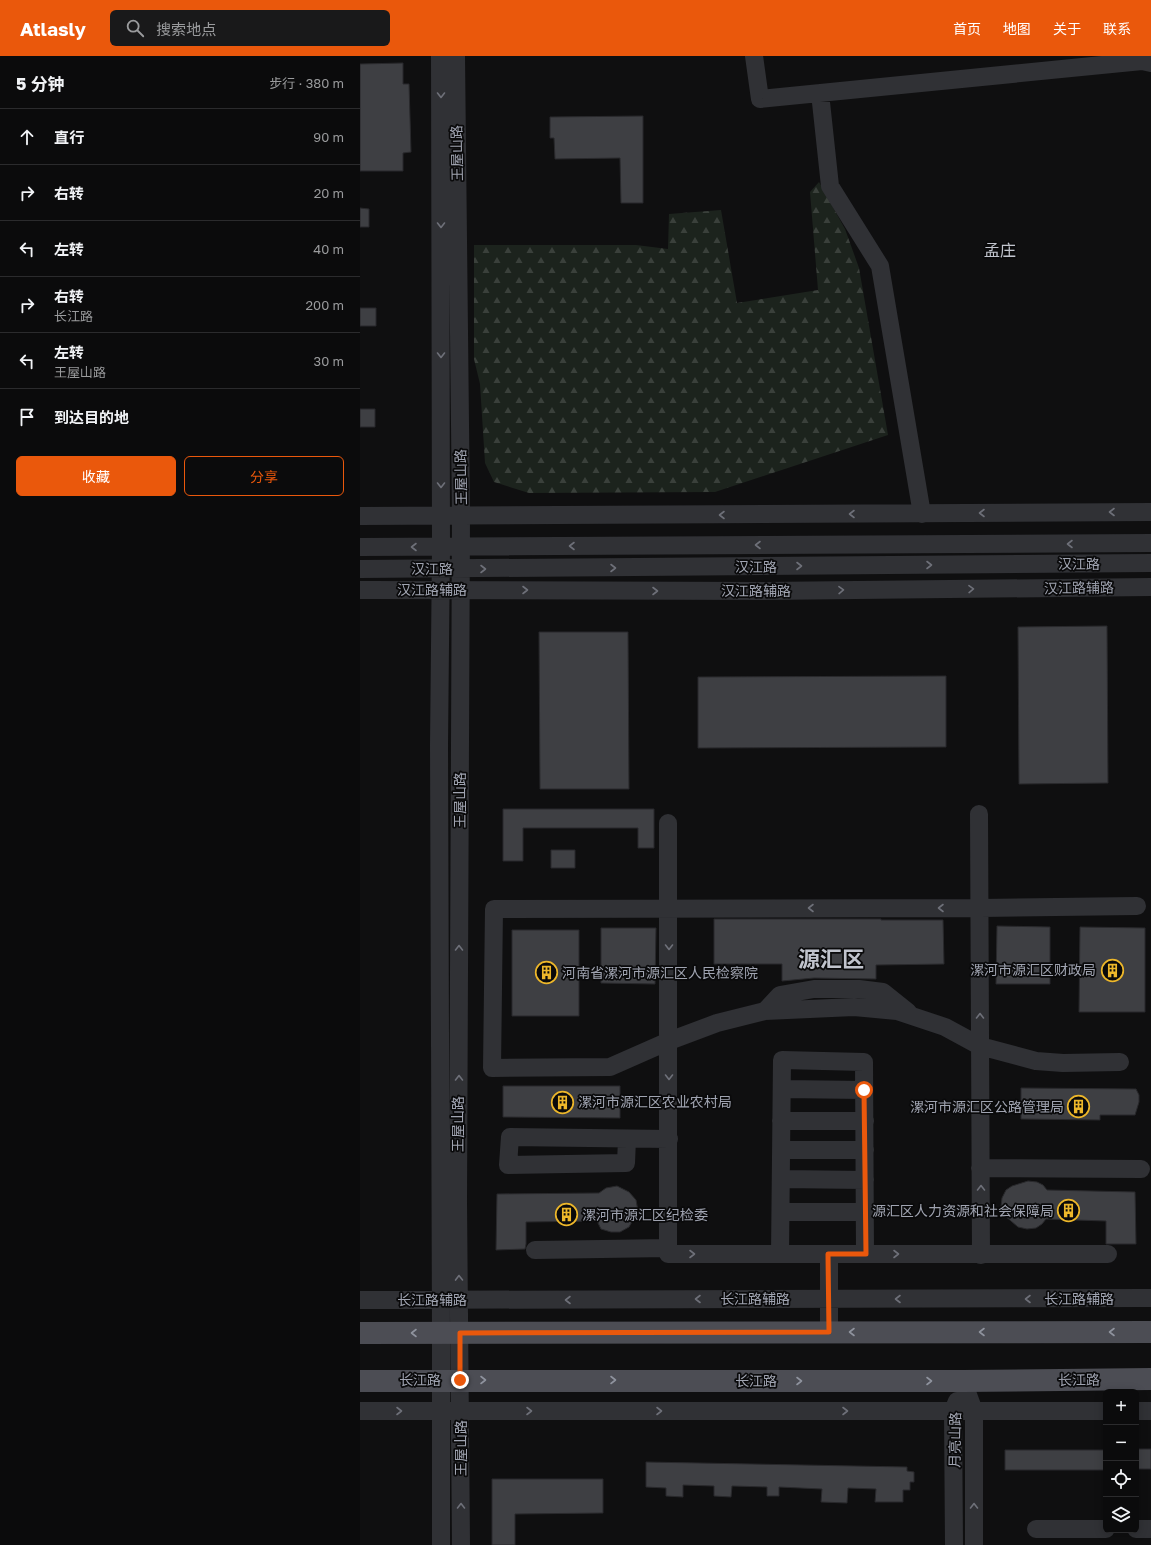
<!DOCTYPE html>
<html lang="zh">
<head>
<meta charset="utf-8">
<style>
  :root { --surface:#0b0b0c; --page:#19191a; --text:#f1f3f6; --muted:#9a9b9d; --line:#2b2b2d; --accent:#ea580c }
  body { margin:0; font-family:"Golos Text","Noto Sans SC",sans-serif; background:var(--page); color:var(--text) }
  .controls { position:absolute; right:12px; bottom:12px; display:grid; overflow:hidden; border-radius:6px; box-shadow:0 2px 10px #0003 }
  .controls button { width:36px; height:36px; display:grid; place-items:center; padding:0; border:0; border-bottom:1px solid var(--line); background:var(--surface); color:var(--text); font:20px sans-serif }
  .stop { position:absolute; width:12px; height:12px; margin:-9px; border:3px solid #ea580c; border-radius:50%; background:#fff }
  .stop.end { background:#ea580c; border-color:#fff; box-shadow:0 1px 4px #0008 }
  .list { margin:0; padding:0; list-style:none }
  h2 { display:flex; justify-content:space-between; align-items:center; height:52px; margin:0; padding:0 16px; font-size:17px }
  h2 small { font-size:13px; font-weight:400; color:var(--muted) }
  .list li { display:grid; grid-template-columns:26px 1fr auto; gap:12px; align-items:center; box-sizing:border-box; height:56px; padding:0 16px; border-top:1px solid var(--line) }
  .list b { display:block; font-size:15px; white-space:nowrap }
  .list p { margin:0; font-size:13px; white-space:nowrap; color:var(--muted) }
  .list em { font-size:13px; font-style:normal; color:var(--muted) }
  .actions { display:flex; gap:8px; padding:12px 16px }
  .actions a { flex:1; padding:9px 0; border:1px solid var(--accent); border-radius:6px; text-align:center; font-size:14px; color:var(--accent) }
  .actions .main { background:var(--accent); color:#fff }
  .icon { flex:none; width:22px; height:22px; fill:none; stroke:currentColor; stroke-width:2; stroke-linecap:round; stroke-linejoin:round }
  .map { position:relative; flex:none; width:791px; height:1489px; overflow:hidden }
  header { display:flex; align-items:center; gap:24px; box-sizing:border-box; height:56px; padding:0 20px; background:var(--accent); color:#fff }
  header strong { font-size:19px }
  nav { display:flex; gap:22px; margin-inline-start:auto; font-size:14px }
  .search { width:280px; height:36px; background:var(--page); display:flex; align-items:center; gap:10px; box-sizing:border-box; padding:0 14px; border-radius:6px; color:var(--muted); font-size:15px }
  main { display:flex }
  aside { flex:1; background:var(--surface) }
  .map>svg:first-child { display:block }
</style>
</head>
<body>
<header>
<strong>Atlasly</strong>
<div class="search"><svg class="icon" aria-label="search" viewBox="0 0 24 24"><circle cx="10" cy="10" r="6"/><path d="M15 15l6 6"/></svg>搜索地点</div>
<nav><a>首页</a><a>地图</a><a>关于</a><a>联系</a></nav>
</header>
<main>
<aside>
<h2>5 分钟<small>步行 · 380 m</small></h2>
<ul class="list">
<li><svg class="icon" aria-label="ahead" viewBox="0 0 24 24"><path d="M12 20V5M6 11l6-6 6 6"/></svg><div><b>直行</b></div><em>90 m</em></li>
<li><svg class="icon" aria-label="right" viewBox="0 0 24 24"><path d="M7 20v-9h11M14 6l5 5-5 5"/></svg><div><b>右转</b></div><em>20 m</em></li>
<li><svg class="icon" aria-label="left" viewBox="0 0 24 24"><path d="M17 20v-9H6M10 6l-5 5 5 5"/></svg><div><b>左转</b></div><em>40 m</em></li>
<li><svg class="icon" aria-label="right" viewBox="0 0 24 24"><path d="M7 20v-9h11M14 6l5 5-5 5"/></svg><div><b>右转</b><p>长江路</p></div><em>200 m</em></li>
<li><svg class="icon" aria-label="left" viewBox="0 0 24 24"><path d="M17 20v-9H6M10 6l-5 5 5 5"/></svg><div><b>左转</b><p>王屋山路</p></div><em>30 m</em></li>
<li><svg class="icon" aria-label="arrive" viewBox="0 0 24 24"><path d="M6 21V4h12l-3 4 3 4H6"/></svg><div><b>到达目的地</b></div></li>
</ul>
<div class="actions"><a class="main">收藏</a><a>分享</a></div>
</aside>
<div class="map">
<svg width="791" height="1489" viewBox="0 0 791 1489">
  <defs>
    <pattern id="forest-firs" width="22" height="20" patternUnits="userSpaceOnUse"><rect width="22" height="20" fill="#1c231d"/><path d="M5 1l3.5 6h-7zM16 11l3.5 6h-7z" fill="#3a403b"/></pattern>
  </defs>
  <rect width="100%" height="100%" fill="#0f0f10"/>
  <path fill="url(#forest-firs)" d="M459,126L485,173L499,212L528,379L355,436L169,437L134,426L125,407L120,328L114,303V189H276L308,193L309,158L361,154L377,247L458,234L450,136Z"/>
  <path fill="#3e3f43" stroke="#29292c" d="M43,7V28H49L51,96L43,97V115H0V8Z
    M283,60V147H261L260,102L195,103L194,82H190V61Z
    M0,152L9,153V171H0Z
    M0,252H16V270H0Z
    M0,353H15V371H0Z
    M747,570L748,727L659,728L658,571Z
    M179,576H268L269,733H180Z
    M586,620V691L338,692V621Z
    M143,753H294V792H278V772H163V805H143Z
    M191,794H215V812H191Z
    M354,863H521V864H583L584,908L516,909V923L454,922L422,925V908H354Z
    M637,870L690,871V928H636Z
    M720,871L785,872V956H719Z
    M241,872H296L295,928L241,927Z
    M152,874H219V960H152Z
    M143,1030H260V1062L143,1061Z
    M661,1032L776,1033L779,1039V1046L775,1059H740V1064L661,1063Z
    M668,1125L677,1126L683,1129L687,1134L775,1136L776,1188H746V1165L686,1163L682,1168L676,1172L667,1173L658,1171L644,1159L641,1151L642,1142L646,1134L652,1130Z
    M257,1130L269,1136L276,1144L278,1155L269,1171L260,1176H251L241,1173L237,1165L166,1166V1188L165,1193L136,1194L137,1138L239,1137L246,1132Z
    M776,1393H791V1413H776Z
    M645,1394H746V1414H645Z
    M286,1406L547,1411V1415L554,1416V1426H550V1434H543V1446H515L516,1433L488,1432L487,1447L461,1446L462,1433L419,1431V1440H407V1431L372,1430L371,1441L354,1440V1430L323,1429V1441L306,1440V1432L286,1431Z
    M132,1423H243V1457L155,1458V1489H132Z"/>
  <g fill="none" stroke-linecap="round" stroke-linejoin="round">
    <path stroke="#303135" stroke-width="18" d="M80,0L81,491L79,689L81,1277V1489
      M96,0L101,460L98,1146L101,1489
      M394,0L400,43L782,5L791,7
      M460,37L470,130L520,210L562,458
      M0,460L791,456
      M0,491L791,487
      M0,513L791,507
      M0,534L404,535L791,531
      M619,758L621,1199
      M308,767V1198H748
      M405,955L420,939L454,933H499L523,936L548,956
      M760,1006L703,1007L676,1005L620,990L585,971L537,955L494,951L405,955L357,967L309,985L250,1011L132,1012L134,853L620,852L777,850
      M422,1033L504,1034
      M421,1065H505
      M267,1083L266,1107L148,1109L150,1081L309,1083
      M421,1094H505
      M620,1112L781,1113
      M421,1123L505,1124
      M421,1156H505
      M175,1194L308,1192
      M420,1198L422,1004L504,1006L505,1198
      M469,1198V1276
      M0,1244L791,1242
      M603,1325L614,1355V1489
      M0,1355H746
      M776,1355H791
      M676,1473H746
      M776,1473H791
      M594,1489L593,1355L597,1345"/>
    <path stroke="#4c4d54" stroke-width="22" d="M0,1277L791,1276
      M0,1325H603L791,1323"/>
  </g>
  <defs><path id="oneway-chevron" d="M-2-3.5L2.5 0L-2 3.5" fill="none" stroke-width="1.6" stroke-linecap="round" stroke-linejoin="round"/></defs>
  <g stroke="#6e7079">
    <use href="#oneway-chevron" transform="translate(81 39) rotate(90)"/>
    <use href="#oneway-chevron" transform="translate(81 169) rotate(90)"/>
    <use href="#oneway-chevron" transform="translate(81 299) rotate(90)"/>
    <use href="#oneway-chevron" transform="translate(81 429) rotate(90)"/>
    <use href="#oneway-chevron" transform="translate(752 456) rotate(180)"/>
    <use href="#oneway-chevron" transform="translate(622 457) rotate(180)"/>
    <use href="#oneway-chevron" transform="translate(492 458) rotate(180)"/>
    <use href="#oneway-chevron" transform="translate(362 459) rotate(180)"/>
    <use href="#oneway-chevron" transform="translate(710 488) rotate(180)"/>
    <use href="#oneway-chevron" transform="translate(398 489) rotate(180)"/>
    <use href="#oneway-chevron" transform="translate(212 490) rotate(180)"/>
    <use href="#oneway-chevron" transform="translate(54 491) rotate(180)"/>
    <use href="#oneway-chevron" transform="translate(569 509)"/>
    <use href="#oneway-chevron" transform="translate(439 510)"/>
    <use href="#oneway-chevron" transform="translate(253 512)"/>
    <use href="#oneway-chevron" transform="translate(123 513)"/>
    <use href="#oneway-chevron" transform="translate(611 533) rotate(-1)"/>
    <use href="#oneway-chevron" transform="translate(165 534)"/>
    <use href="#oneway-chevron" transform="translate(481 534) rotate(-1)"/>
    <use href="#oneway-chevron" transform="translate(295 535)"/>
    <use href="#oneway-chevron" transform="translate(451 852) rotate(180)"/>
    <use href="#oneway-chevron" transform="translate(581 852) rotate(180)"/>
    <use href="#oneway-chevron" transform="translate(309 891) rotate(90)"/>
    <use href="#oneway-chevron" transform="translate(99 892) rotate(-90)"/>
    <use href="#oneway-chevron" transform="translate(620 960) rotate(-90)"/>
    <use href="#oneway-chevron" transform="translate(309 1021) rotate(90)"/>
    <use href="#oneway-chevron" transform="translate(99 1022) rotate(-90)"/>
    <use href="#oneway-chevron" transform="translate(621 1132) rotate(-90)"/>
    <use href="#oneway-chevron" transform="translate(332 1198)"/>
    <use href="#oneway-chevron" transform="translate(536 1198)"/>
    <use href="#oneway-chevron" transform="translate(99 1222) rotate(-91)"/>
    <use href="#oneway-chevron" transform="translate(338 1243) rotate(180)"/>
    <use href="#oneway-chevron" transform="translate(538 1243) rotate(180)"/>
    <use href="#oneway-chevron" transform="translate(668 1243) rotate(180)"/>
    <use href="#oneway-chevron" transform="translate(208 1244) rotate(180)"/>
    <use href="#oneway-chevron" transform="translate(39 1355)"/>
    <use href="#oneway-chevron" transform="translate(169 1355)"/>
    <use href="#oneway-chevron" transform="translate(299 1355)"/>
    <use href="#oneway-chevron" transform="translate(485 1355)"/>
    <use href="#oneway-chevron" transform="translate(101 1450) rotate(-90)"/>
    <use href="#oneway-chevron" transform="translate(614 1450) rotate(-90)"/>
  </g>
  <g stroke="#8f939e">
    <use href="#oneway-chevron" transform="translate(492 1276) rotate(-180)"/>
    <use href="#oneway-chevron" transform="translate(622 1276) rotate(-180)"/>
    <use href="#oneway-chevron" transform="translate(752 1276) rotate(-180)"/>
    <use href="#oneway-chevron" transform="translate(54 1277) rotate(180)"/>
    <use href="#oneway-chevron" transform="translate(123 1324)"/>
    <use href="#oneway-chevron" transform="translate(253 1324)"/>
    <use href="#oneway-chevron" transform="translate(439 1325)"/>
    <use href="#oneway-chevron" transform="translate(569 1325)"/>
  </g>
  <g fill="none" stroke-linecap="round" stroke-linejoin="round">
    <path stroke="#ea580c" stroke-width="5" d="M100,1324V1277L469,1276L468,1198H506L504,1034"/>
  </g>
  <defs>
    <symbol id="building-ring" viewBox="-11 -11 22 22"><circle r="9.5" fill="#0a0a0b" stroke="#edb72a" stroke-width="1.5"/><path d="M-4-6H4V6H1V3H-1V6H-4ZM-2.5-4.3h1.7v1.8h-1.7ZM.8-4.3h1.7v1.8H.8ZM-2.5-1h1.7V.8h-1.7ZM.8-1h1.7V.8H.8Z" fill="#edb72a"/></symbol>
  </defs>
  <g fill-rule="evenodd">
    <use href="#building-ring" x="740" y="902" width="25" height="25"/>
    <use href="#building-ring" x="174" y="904" width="25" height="25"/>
    <use href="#building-ring" x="190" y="1034" width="25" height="25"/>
    <use href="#building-ring" x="706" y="1038" width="25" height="25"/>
    <use href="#building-ring" x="696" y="1142" width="25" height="25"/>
    <use href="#building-ring" x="194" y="1146" width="25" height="25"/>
  </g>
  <g text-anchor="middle" stroke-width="3.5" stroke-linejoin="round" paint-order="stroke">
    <g font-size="14" fill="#a0a4b1" stroke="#0a0a0b">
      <text transform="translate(97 97) rotate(-91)" y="5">王屋山路</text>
      <text transform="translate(101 421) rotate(-91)" y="5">王屋山路</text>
      <text x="719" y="513">汉江路</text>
      <text x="396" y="516">汉江路</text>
      <text x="72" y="518">汉江路</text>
      <text transform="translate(719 532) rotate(-1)" y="5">汉江路辅路</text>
      <text x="72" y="539">汉江路辅路</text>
      <text x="396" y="540">汉江路辅路</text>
      <text transform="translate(100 744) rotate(-90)" y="5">王屋山路</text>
      <text transform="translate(98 1068) rotate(-90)" y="5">王屋山路</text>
      <text x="395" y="1248">长江路辅路</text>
      <text x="719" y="1248">长江路辅路</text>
      <text x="72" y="1249">长江路辅路</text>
      <text x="60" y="1329">长江路</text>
      <text transform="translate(719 1324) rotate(-1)" y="5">长江路</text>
      <text x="396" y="1330">长江路</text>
      <text transform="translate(595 1384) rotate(-89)" y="5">月亮山路</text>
      <text transform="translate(101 1392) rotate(-90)" y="5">王屋山路</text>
    </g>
    <g font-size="14" fill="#a0a4b1" stroke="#0a0a0b" text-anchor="end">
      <text x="736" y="919">漯河市源汇区财政局</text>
      <text x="202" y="922" text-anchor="start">河南省漯河市源汇区人民检察院</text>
      <text x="218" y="1051" text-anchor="start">漯河市源汇区农业农村局</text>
      <text x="704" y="1056">漯河市源汇区公路管理局</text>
      <text x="694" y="1160">源汇区人力资源和社会保障局</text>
      <text x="222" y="1164" text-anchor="start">漯河市源汇区纪检委</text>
    </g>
    <g font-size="16" fill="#c1c4cd" stroke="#0a0a0b">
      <text x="640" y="200">孟庄</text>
    </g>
    <g font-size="22" font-weight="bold" fill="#c1c4cd" stroke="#0a0a0b">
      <text x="471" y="911">源汇区</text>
    </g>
  </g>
</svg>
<div class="controls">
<button>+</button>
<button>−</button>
<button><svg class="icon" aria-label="locate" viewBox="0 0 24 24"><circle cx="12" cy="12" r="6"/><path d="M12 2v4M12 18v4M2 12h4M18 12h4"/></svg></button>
<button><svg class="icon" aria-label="layers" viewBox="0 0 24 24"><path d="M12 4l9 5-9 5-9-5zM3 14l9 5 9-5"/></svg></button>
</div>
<div class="stop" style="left:504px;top:1034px"></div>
<div class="stop end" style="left:100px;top:1324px"></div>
</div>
</main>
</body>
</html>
